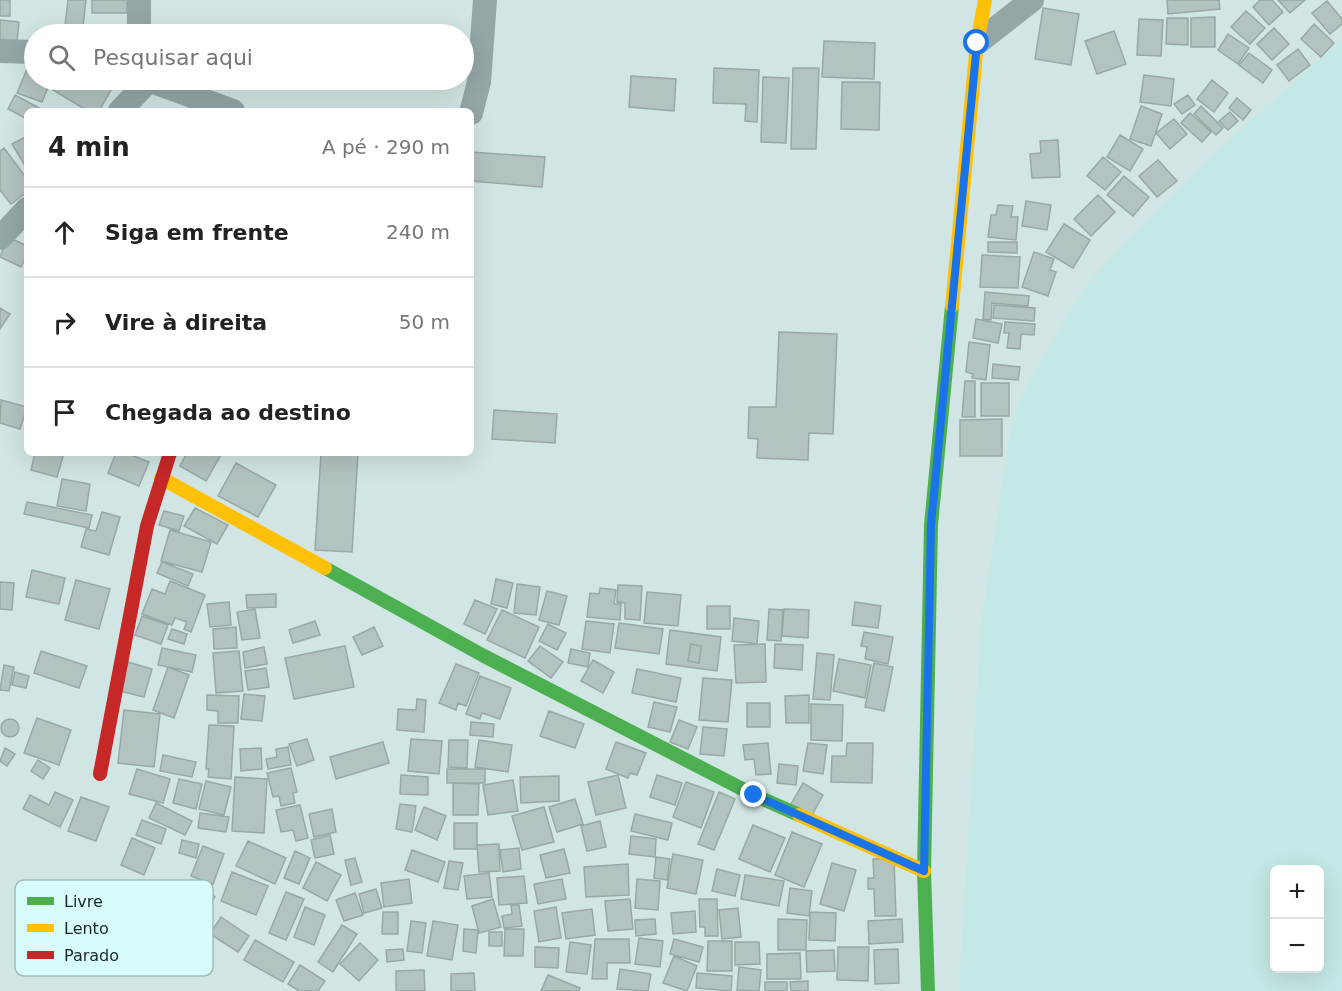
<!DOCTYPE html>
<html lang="pt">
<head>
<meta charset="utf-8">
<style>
  :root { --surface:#fff; --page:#f2f2f2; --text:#222; --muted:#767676; --line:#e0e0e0 }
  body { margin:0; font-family:"DejaVu Sans",sans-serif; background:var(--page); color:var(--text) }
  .controls { position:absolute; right:18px; bottom:18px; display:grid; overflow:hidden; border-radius:9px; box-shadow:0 6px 24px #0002 }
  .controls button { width:54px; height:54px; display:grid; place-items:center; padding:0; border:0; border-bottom:2px solid var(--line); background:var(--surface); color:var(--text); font:30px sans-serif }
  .stop { position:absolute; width:18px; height:18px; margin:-14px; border:4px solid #1a73e8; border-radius:50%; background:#fff }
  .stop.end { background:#1a73e8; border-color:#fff; box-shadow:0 2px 6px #0008 }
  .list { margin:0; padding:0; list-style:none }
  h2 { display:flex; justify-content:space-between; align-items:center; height:78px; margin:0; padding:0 24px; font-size:26px }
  h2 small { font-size:20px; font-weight:400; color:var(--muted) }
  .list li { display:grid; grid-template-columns:39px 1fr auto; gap:18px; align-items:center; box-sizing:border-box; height:90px; padding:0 24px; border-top:2px solid var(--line) }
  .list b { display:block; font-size:22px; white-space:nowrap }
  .list em { font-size:20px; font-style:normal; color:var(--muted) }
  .icon { flex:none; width:33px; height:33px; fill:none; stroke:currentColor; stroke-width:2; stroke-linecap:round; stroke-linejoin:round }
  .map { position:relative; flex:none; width:1342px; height:991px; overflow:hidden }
  .search { position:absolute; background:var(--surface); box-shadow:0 6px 24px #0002; left:24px; top:24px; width:450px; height:66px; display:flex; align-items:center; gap:15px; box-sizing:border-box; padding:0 21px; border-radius:33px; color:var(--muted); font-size:22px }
  .panel { position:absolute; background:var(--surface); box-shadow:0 6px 24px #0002; left:24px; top:108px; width:450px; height:348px; border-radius:9px }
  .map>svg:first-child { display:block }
</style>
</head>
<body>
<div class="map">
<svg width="1342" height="991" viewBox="0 0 1342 991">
  <rect width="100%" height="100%" fill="#d1e6e4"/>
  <path fill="#c4e8e5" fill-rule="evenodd" d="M1342,40V991H959L981,624L1012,421L1027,384L1068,314L1100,268L1222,146ZM1274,870H1320V968H1274Z"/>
  <path fill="#b3c3c2" stroke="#98a8a7" stroke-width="1.5" fill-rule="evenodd" d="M0,0H10V16H0Z
    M68,0H86L82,34H64Z
    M92,0H127V13H92Z
    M1167,0H1219L1220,9L1168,14Z
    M1260,0H1272L1283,12L1269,25L1253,7Z
    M1278,0H1305L1290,13Z
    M1327,1L1342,19V24L1330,34L1312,13Z
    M1043,8L1079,14L1071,65L1035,59Z
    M1246,11L1265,28L1250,44L1231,27Z
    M1215,17V47H1191V18Z
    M1167,18H1188V45L1166,44Z
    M1139,19L1163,20L1161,56L1137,55Z
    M0,20L19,22L17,42L0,41Z
    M1314,24L1334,43L1321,57L1301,39Z
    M1274,28L1289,44L1272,60L1257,44Z
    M1114,31L1126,64L1097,74L1085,41Z
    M1228,34L1249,48L1238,64L1218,50Z
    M824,41L875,43L874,79L822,77Z
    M1298,49L1310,65L1289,81L1277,65Z
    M1249,53L1272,70L1263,83L1239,65Z
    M30,62L34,64V80H51L42,102L17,93Z
    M714,68L759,70L757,122L745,121L746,104L713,103Z
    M793,68H819L816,149H791Z
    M1144,75L1174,79L1171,106L1140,102Z
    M631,76L676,79L674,111L629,107Z
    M763,77L789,78L786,143L761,142Z
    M59,80H97L112,88L99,111H88L53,90Z
    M1212,80L1228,93L1214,112L1197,99Z
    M842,82H880L879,130L841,129Z
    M15,95L43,110L42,111H27V119L8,109Z
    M1188,95L1195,105L1182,114L1174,104Z
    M1237,98L1251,110L1243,120L1229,108Z
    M1141,106L1162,114L1151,146L1130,139Z
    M1201,106L1223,128L1216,135L1194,114Z
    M1230,112L1238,121L1228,130L1219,121Z
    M1190,113L1211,132L1202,142L1181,123Z
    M1174,119L1187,134L1170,149L1156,133Z
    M1120,135L1143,149L1130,171L1107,157Z
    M27,136V169L12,144Z
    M1058,140L1060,177L1032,178L1030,154L1041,153L1040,141Z
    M4,148L27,179V192L11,204L0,190V151Z
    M471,152L545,157L542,187L471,181Z
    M1103,157L1121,172L1105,190L1087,176Z
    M1158,160L1177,181L1157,197L1139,176Z
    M1124,176L1149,197L1133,216L1107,195Z
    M1098,195L1115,212L1091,236L1074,219Z
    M1026,201L1051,205L1047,230L1022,226Z
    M998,205L1013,206L1011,217H1018L1016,240L988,237L991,215H996Z
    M1064,224L1090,240L1073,268L1046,252Z
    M8,237L27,246V255L21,267L0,257Z
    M988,242H1017V253L988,252Z
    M1034,252L1054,259L1050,270L1056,272L1048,296L1022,287Z
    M982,255L1020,257L1018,288L980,287Z
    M985,292L1029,296L1028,306L992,303L991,320L983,319Z
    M994,305L1035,308L1034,321L993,318Z
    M0,308L10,314L0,329Z
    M976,319L1002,324L998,343L973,338Z
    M1005,322L1035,324L1034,335L1021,334L1020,349L1007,348L1009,333H1004Z
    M779,332L837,334L833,434L809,433L808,460L757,458L758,439L748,438L749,407H776Z
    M969,342L990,345L986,380L972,378L973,374L966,372Z
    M993,364L1020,367L1018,380L992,378Z
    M965,381H975V417H962Z
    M981,383H1009V416H981Z
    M1,400L27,407L20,429L0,423Z
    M494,410L557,414L555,443L492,439Z
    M1002,419V456H960V420Z
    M35,453H64L57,477L31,470Z
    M116,453H126L149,462L139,486L108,473Z
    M187,453H222L206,481L180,466Z
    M321,453H358L352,552L315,550Z
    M236,463L276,485L258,517L218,496Z
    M62,479L90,484L86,511L57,506Z
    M27,502L92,515L89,528L24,514Z
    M195,508L228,525L217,544L184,526Z
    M164,511L184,516L179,531L159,525Z
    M102,512L120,517L109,555L81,547L86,529L96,531Z
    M170,530L211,542L202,572L161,561Z
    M162,562L193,574L188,586L157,573Z
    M32,570L65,578L59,604L26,597Z
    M496,579L513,583L507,608L491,604Z
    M76,580L110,589L99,629L65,620Z
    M170,581L205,595L191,632L184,629L187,622L175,618L172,625L142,614L152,589L165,594Z
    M0,582L14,583L12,610L0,609Z
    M517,584L540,587L536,615L514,613Z
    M618,585L642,586L640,620L625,619V603L617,602Z
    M600,588L616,590L614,604H621L620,620L587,617L590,593L599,594Z
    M547,591L567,596L559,625L539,620Z
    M647,592L681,595L678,626L644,623Z
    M276,594V607L247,608L246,595Z
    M475,600L497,609L485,634L464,624Z
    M229,602L231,625L210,627L207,604Z
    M855,602L881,606L878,628L852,625Z
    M707,606H730V629H707Z
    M255,609L260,638L242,640L237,612Z
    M769,609L783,610L781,641L767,640Z
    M784,609L809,610L808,638L782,636Z
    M502,610L539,627L525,658L487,640Z
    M142,616L168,625L161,644L135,635Z
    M734,618L759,621L757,644L732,641Z
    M315,621L320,635L293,643L289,630Z
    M586,621L614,624L610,653L582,649Z
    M619,623L663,629L659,654L615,648Z
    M548,624L566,633L557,650L539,641Z
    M236,627L237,648L214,649L213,629Z
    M374,627L383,646L362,655L353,637Z
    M172,629L187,634L184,644L168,639Z
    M670,630L721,637L717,671L666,664ZM691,644L701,646L699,663L688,661Z
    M864,632L893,637L888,664L865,659L867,647L861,646Z
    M691,644L701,646L699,663L688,661Z
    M765,644L766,682L736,683L734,645Z
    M775,644L803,645L802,670L774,668Z
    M345,646L354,687L294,699L285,658Z
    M540,646L563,662L551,678L528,661Z
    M264,647L267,664L245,668L243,652Z
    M162,648L196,655L192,672L158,665Z
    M571,649L590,653L588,667L568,663Z
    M41,651L87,666L79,688L34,673Z
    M239,651L243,691L216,693L213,653Z
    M817,653L834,655L830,700L813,699Z
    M839,659L871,665L865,698L833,691Z
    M593,660L614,672L603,693L581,681Z
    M128,662L152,669L144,697L120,691Z
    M874,663L893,667L884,711L865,707Z
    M456,664L479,673L466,706L458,703L456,710L439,703Z
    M4,665L14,667L9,691L0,690Z
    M168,667L189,675L174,718L153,710Z
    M266,668L269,687L248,690L245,671Z
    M637,669L681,678L676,702L632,693Z
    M15,672L29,676L26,688L12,685Z
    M480,676L511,688L500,719L482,713L480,719L466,714Z
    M703,678L732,680L728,722L699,720Z
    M244,694L265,696L262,721L241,719Z
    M207,695L239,696L238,723H218V711L207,710Z
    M809,695V723H786L785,696Z
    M417,699L426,700L424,732L397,730L398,709L416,710Z
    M654,702L677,707L670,732L648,727Z
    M747,703H770V727H747Z
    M811,704L843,705L842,741L811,740Z
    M124,710L160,714L154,767L118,763Z
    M549,711L584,724L575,748L540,736Z
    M37,718L71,730L59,765L24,753Z
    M1 728a9 9 0 1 1 18 0a9 9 0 1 1-18 0Z
    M679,720L697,727L688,749L670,742Z
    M471,722L494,724L493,737L470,735Z
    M209,725L234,726L231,779L208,777L209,769H206Z
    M703,727L727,729L724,756L700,754Z
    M307,739L314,760L297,766L289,744Z
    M411,739L442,741L439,774L408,771Z
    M449,740H468L467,768L448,767Z
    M479,740L512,745L508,772L475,767Z
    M383,742L389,763L336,779L330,757Z
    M616,742L646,753L637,775L630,773L628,778L606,769Z
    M768,743L771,774L756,775L754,759L745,760L743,745Z
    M808,743L827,745L823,774L803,771Z
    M847,743H873L872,783L831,782L832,756H846Z
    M288,747L291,765L268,769L266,759L277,757L276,749Z
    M5,748L15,754L7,766L0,761Z
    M261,748L262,769L241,771L240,749Z
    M163,755L196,762L192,777L160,771Z
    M38,760L50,768L43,779L31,771Z
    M779,764L798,766L796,785L777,783Z
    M291,768L297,792L293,793L295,803L281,806L279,796L273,797L267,773Z
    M137,769L170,779L163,803L129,794Z
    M447,769H485V783H447Z
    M401,775L428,777V795L400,794Z
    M618,775L626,808L596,815L588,782Z
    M657,775L682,783L675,805L650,797Z
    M559,776V801L521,803L520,777Z
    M235,777L267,779L264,833L232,831Z
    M179,779L202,784L196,809L173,803Z
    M513,780L518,811L488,815L483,785Z
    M206,781L231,787L224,815L199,809Z
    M686,782L714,792L701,828L673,817Z
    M453,783L479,784L478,815H453Z
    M803,783L823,795L811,817L790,806Z
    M55,792L73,800L60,827L23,809L30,795L49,805Z
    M719,792L735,799L714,850L698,844Z
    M81,797L109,807L96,841L68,831Z
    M575,799L583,824L557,832L549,807Z
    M156,803L192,821L185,835L149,818Z
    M400,804L416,806L412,832L396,829Z
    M300,805L308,838L296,841L293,830L281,832L276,810Z
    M424,807L446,816L437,840L415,830Z
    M544,807L554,842L522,850L512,816Z
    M332,809L336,832L314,837L309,814Z
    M200,813L229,817L226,832L198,828Z
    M635,814L672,823L668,840L631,831Z
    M142,820L166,829L161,844L136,835Z
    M600,821L606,847L587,851L581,826Z
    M454,823H477V849H454Z
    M753,825L785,838L770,872L739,859Z
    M792,832L822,844L804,887L775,875Z
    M330,835L334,854L315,858L311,840Z
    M631,836L656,839L655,857L629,854Z
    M132,838L155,848L144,875L121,865Z
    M182,840L199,844L196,858L179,853Z
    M248,841L286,858L275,884L236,866Z
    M499,844L500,871L479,872L477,845Z
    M203,846L224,854L213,884L191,876Z
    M519,848L521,869L503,872L500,850Z
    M564,849L570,873L546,878L540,855Z
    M412,850L445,862L438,882L405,870Z
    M295,851L310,858L299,884L284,878Z
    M673,854L703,860L696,894L667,888Z
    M656,857L670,859L667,880L654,878Z
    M355,858L362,882L351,885L345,860Z
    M894,858L896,916H875L874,889H868V878H874L873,859Z
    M449,861L463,863L458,890L444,888Z
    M316,862L341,875L327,901L303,888Z
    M832,863L856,870L844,911L820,904Z
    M628,864L629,895L586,897L584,867Z
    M717,869L740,875L735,896L712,891Z
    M232,872L268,886L256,915L221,901Z
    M489,873L492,897L467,899L464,876Z
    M745,875L784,881L779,906L741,899Z
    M524,876L527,903L499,905L497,878Z
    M409,879L412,903L384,907L381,883Z
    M562,879L566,899L538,904L534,884Z
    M637,879L660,881L658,910L635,908Z
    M192,880L215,897L195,922L173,905Z
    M790,888L812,891L809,916L787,913Z
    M376,889L382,908L364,913L359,894Z
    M286,892L304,899L286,940L269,933Z
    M355,893L363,915L344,921L336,900Z
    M493,899L501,927L479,933L472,906Z
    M630,899L633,929L608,931L605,901Z
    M699,899H717L718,936H705V927H700Z
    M511,905H519L522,926L504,928L502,916L512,914Z
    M305,907L325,915L314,945L294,937Z
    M556,907L561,938L539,942L534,911Z
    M738,908L741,937L722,939L719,910Z
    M592,909L595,935L566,939L562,913Z
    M695,911L696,932L673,934L671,913Z
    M383,912H398V934H382Z
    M810,912L836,913L835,941L809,940Z
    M221,917L249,936L238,952L210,934Z
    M655,919L656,934L636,936L635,920Z
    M778,919L807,920L806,950H778Z
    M902,919L903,942L869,944L868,921Z
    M411,921L426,923L422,953L407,951Z
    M433,921L458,925L452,960L427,956Z
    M342,925L357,934L333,972L318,962Z
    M464,929L478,930L476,953L463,951Z
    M505,929H524L523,956H504Z
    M489,932H502V946H489Z
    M639,938L663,941L660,967L635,964Z
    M595,939H629L630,963H607V979H592Z
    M674,939L703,947L699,962L670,954Z
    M255,940L294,962L283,982L244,960Z
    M708,941H732V971H707Z
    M570,942L591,945L587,974L566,972Z
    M735,942H759L760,964L735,965Z
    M360,943L378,960L359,981L340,964Z
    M535,947L559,948L558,968L535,967Z
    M838,947H869L868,981L837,980Z
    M403,949L404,960L387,962L386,950Z
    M898,949L899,983L875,984L874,950Z
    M834,950L835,971L807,972L806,951Z
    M800,953L801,979H767V954Z
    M674,956L697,966L687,991L663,983Z
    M300,965L325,981L318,991H299L288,984Z
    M739,967L761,970L759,991L737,990Z
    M620,969L651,974L648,991L617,989Z
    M424,970L425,991H396V971Z
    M474,973L475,991H451V974Z
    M697,973L732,976L731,991L696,988Z
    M548,975L580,988L579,991H541Z
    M808,981V991H791L790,982Z
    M765,982H787V991H765Z"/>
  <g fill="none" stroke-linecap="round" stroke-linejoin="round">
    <path stroke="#92a7a6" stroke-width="24" d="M139,0V34
      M977,43L1032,0
      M0,51L34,52
      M148,80L233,111
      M120,111L149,80
      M471,113L479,82L485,0
      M0,238L27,209"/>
    <path stroke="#4caf50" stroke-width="14" d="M325,568L484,656L754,795L799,815
      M928,991L924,871L931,525L952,306"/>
    <path stroke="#ffc107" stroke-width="14" d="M952,306L977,43L985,0
      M161,478L325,568
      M799,815L924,871"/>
    <path stroke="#c62828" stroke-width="14" d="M100,774L147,526L170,453"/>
  </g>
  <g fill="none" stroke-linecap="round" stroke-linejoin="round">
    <path stroke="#1a73e8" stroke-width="8" d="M754,795L924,871L931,525L977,43"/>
  </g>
  <rect x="15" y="880" width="198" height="96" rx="9" fill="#d7fcf9" stroke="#9ebcba" stroke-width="1.5"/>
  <rect x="27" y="897" width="27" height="8" fill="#4caf50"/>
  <rect x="27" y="924" width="27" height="8" fill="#ffc107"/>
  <rect x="27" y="951" width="27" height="8" fill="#c62828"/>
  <g font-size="16" fill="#192726">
    <text x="64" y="907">Livre</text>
    <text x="64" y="934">Lento</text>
    <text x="64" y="961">Parado</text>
  </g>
</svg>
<div class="controls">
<button>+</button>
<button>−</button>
</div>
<div class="stop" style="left:977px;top:43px"></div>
<div class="stop end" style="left:754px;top:795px"></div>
<div class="search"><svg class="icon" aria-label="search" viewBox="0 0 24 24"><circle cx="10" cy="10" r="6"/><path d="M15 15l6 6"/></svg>Pesquisar aqui</div>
<section class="panel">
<h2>4 min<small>A pé · 290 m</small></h2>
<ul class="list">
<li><svg class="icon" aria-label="ahead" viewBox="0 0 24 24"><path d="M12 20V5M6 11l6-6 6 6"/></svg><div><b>Siga em frente</b></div><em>240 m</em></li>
<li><svg class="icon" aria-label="right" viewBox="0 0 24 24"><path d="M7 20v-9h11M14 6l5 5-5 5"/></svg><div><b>Vire à direita</b></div><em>50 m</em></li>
<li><svg class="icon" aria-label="arrive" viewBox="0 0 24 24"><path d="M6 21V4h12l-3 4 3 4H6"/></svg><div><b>Chegada ao destino</b></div></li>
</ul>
</section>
</div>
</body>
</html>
